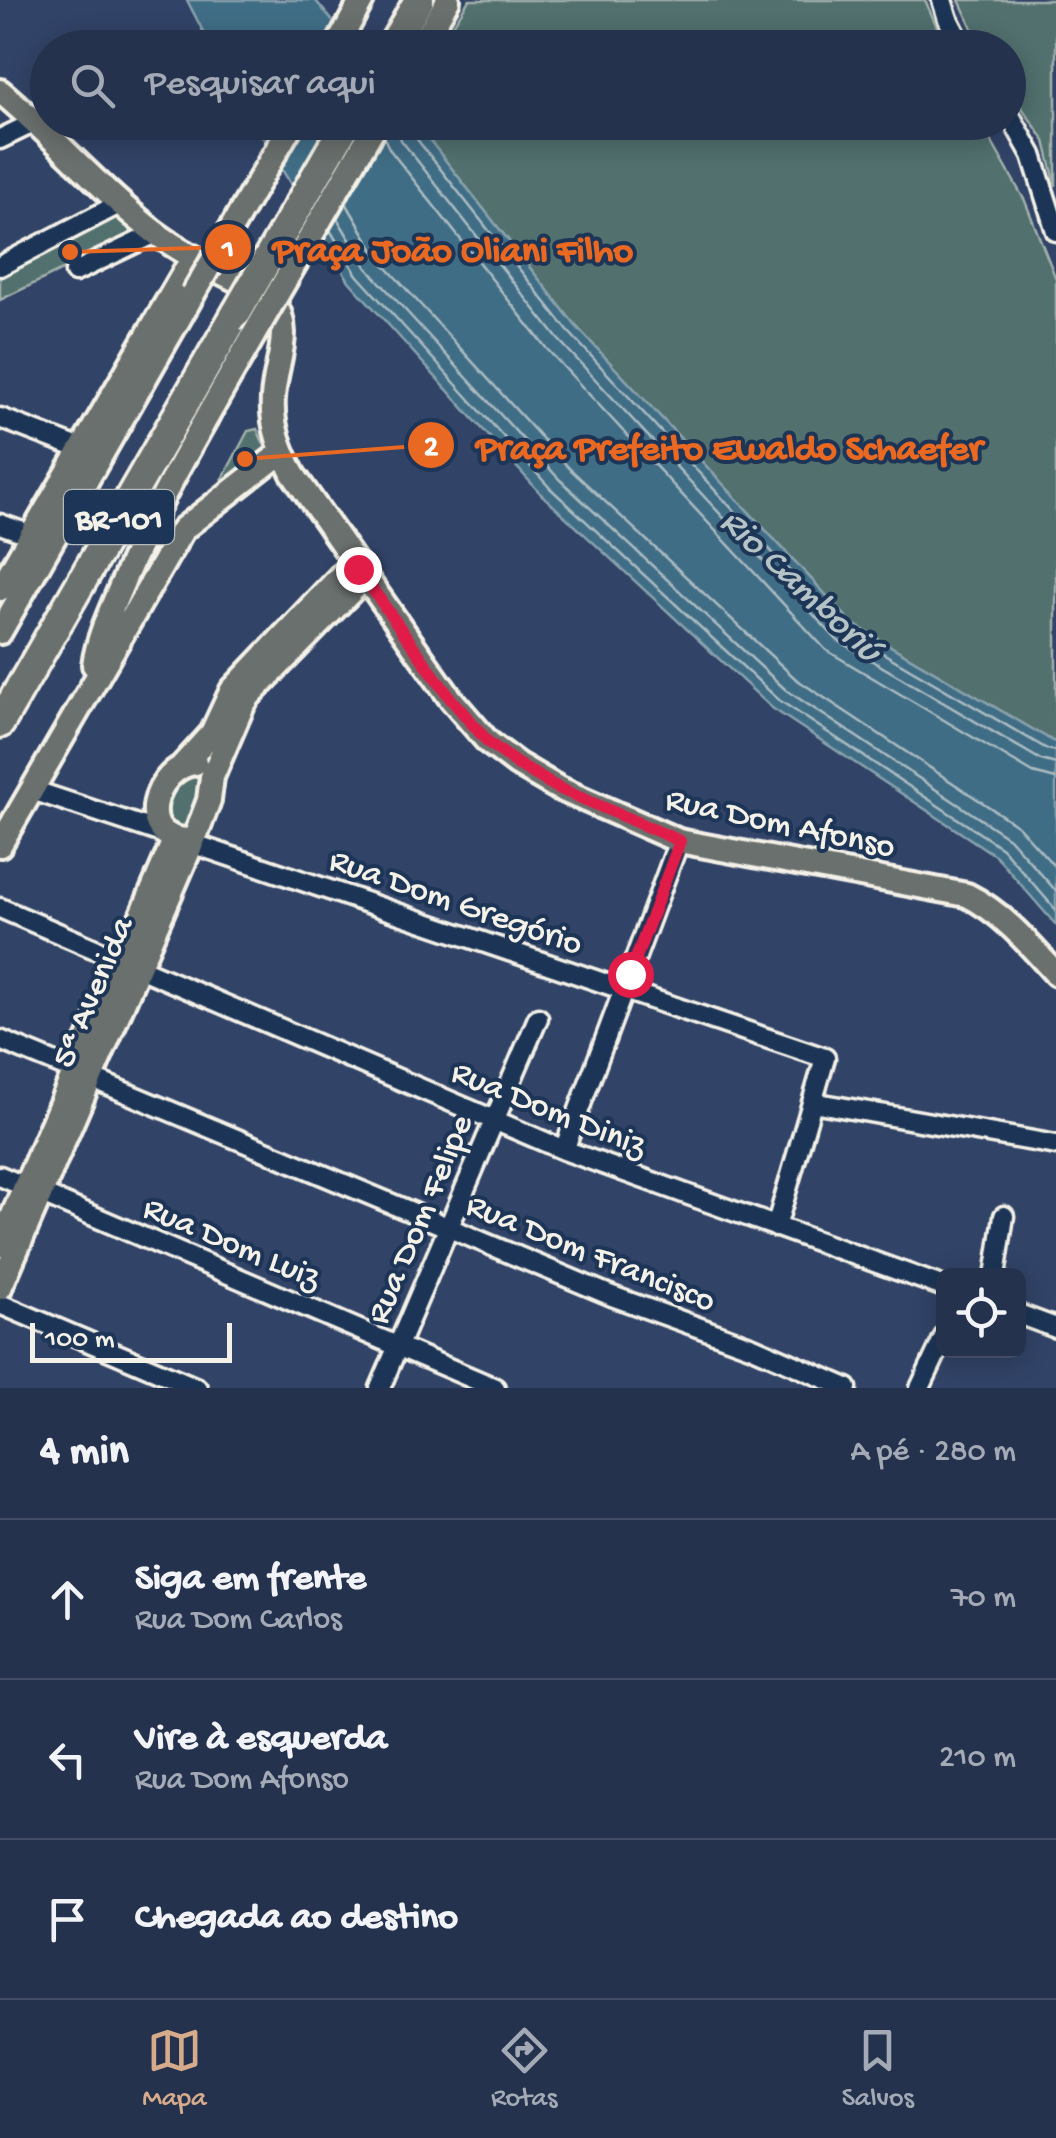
<!DOCTYPE html>
<html lang="pt">
<head>
<meta charset="utf-8">
<style>
  :root { --surface:#25324d; --page:#313e57; --text:#f1f3f6; --muted:#a3aab6; --line:#424d65; --accent:#d6ab8b }
  body { margin:0; font-family:"Gochi Hand",sans-serif; background:var(--page); color:var(--text) }
  .controls { position:absolute; right:30px; bottom:30px; display:grid; overflow:hidden; border-radius:15px; box-shadow:0 5px 25px #0003 }
  .controls button { width:90px; height:90px; display:grid; place-items:center; padding:0; border:0; border-bottom:2px solid var(--line); background:var(--surface); color:var(--text); font:50px sans-serif }
  .scale { position:absolute; left:30px; bottom:25px; width:202px; box-sizing:border-box; padding-left:10px; border:5px solid #f4f1e8; border-top:0; font-size:28px; line-height:35px; white-space:nowrap; color:#f4f1e8; -webkit-text-stroke:8px #1d3557; paint-order:stroke }
  .stop { position:absolute; width:30px; height:30px; margin:-22px; border:8px solid #e11d48; border-radius:50%; background:#fff }
  .stop.end { background:#e11d48; border-color:#fff; box-shadow:0 2px 10px #0008 }
  .list { margin:0; padding:0; list-style:none }
  h2 { display:flex; justify-content:space-between; align-items:center; height:130px; margin:0; padding:0 40px; font-size:42px }
  h2 small { font-size:32px; font-weight:400; color:var(--muted) }
  .list li { display:grid; grid-template-columns:65px 1fr auto; gap:30px; align-items:center; box-sizing:border-box; height:160px; padding:0 40px; border-top:2px solid var(--line) }
  .list b { display:block; font-size:38px; white-space:nowrap }
  .list p { margin:0; font-size:32px; white-space:nowrap; color:var(--muted) }
  .list em { font-size:32px; font-style:normal; color:var(--muted) }
  .icon { flex:none; width:55px; height:55px; fill:none; stroke:currentColor; stroke-width:2; stroke-linecap:round; stroke-linejoin:round }
  .map { position:relative; flex:none; width:1056px; height:1388px; overflow:hidden }
  .search { position:absolute; background:var(--surface); box-shadow:0 5px 25px #0003; left:30px; right:30px; top:30px; height:110px; display:flex; align-items:center; gap:25px; box-sizing:border-box; padding:0 35px; border-radius:55px; color:var(--muted); font-size:38px }
  .sheet { height:610px; background:var(--surface) }
  nav { display:flex; justify-content:space-around; align-items:center; box-sizing:border-box; height:140px; border-top:2px solid var(--line); background:var(--surface); font-size:28px; color:var(--muted) }
  nav a { display:grid; justify-items:center; gap:5px }
  nav .on { color:var(--accent) }
  .map>svg:first-child { display:block }
</style>
</head>
<body>
<div class="map">
<svg width="1056" height="1388" viewBox="0 0 1056 1388">
  <rect width="100%" height="100%" fill="#314367"/>
  <filter id="ink" filterUnits="userSpaceOnUse"><feTurbulence type="fractalNoise" baseFrequency=".01" numOctaves="2"/><feDisplacementMap in="SourceGraphic" scale="20" xChannelSelector="R" yChannelSelector="G"/><feConvolveMatrix kernelMatrix="1 2 1 2 8 2 1 2 1" color-interpolation-filters="sRGB"/></filter>
  <g filter="url(#ink)">
    <path fill="#516f6e" stroke="#a2b0ab" stroke-width="2.5" d="M469,0H925L946,47H439Z
      M959,0H1056V186L1045,141L1009,89L1008,48L981,47Z
      M416,123H981L1025,201L1056,279V743L853,624L575,325Z
      M119,212L143,231L0,300V273Z
      M257,429L267,451L217,489L248,431Z
      M200,772L205,779C201,792 197,824 181,827C177,827 168,823 164,821C169,787 163,783 200,772Z"/>
    <path fill="#416d86" stroke="#89a2ad" stroke-width="2.5" d="M187,0H315L355,47H211Z
      M254,123H416L575,325L853,624L1056,743V925L996,856L772,708L542,495L349,281Z"/>
    <g fill="none" stroke-linecap="round" stroke-linejoin="round">
      <path stroke="#acbcc1" stroke-width="2.5" d="M396,122L401,140L558,339L837,640L1041,760L1056,764
        M409,122L412,133L568,331L845,631L1047,749L1056,751
        M384,138L390,150L547,349L826,650L1033,773L1056,779
        M346,203L379,259L569,468L796,679L1018,826L1056,868
        M337,218L367,268L559,479L786,690L1009,838L1056,891
        M330,230L357,275L550,488L779,700L1002,848L1056,910"/>
      <defs>
        <path id="minor" d="M942,0L948,19L963,48
          M1008,112L1032,155L1056,231
          M0,139L35,122
          M0,266L119,204
          M75,272L156,233
          M0,418L81,449
          M0,524L31,535
          M32,790L171,836
          M182,840L825,1058L776,1227
          M0,908L123,961
          M139,968L564,1150L944,1287
          M0,1040L75,1071
          M91,1078L612,1296L753,1347L847,1388
          M812,1102L1056,1145
          M564,1150L679,841
          M0,1176L495,1388
          M995,1276L1004,1216
          M0,1304L197,1388
          M1018,1314L1056,1328
          M380,1388L538,1018
          M920,1388L944,1337"/>
        <path id="major" d="M336,48L362,0
          M420,48L448,0
          M0,91C53,135 98,188 153,231C190,259 231,276 272,299C295,332 275,362 273,398C271,426 281,450 293,474L451,699L488,742L517,764L558,788L679,841L967,895C1003,913 1029,944 1056,974
          M0,589L192,259
          M0,632L193,294
          M94,665C98,637 111,610 122,584C158,498 207,417 253,336
          M182,766L212,733L232,690L353,563
          M187,840C133,838 155,767 195,763
          M0,845L183,529L282,452
          M0,1245L175,838
          M0,1288L197,832L209,800L212,777L243,705L250,695L364,578"/>
        <path id="highway" d="M391,48L419,0
          M0,723L237,312"/>
      </defs>
      <use href="#minor" stroke="#f4f1e8" stroke-width="25"/>
      <use href="#major" stroke="#f4f1e8" stroke-width="30"/>
      <use href="#highway" stroke="#f4f1e8" stroke-width="35"/>
      <use href="#minor" stroke="#1d3557" stroke-width="18"/>
      <use href="#major" stroke="#6b706d" stroke-width="22"/>
      <use href="#highway" stroke="#6b706d" stroke-width="28"/>
      <defs>
        <path id="major-bridge" d="M193,294L293,122
          M253,336L377,122"/>
        <path id="highway-bridge" d="M237,312L347,122"/>
      </defs>
      <use href="#major-bridge" stroke="#f4f1e8" stroke-width="30" stroke-linecap="butt"/>
      <use href="#highway-bridge" stroke="#f4f1e8" stroke-width="35" stroke-linecap="butt"/>
      <use href="#major-bridge" stroke="#6b706d" stroke-width="22"/>
      <use href="#highway-bridge" stroke="#6b706d" stroke-width="28"/>
    </g>
  </g>
  <g fill="none" stroke-linecap="round" stroke-linejoin="round" filter="url(#ink)">
    <path stroke="#e11d48" stroke-width="12" d="M358,569L451,699L488,742L517,764L558,788L680,841L630,974"/>
  </g>
  <g text-anchor="middle" stroke-width="8" stroke-linejoin="round" paint-order="stroke">
    <rect fill="#1d3557" stroke="#b4b9bc" stroke-width="2.5" x="64" y="490" width="110" height="54" rx="8"/>
    <g font-size="32" font-weight="bold" fill="#f4f1e8">
      <text x="119" y="528">BR-101</text>
    </g>
    <g font-size="35" fill="#f4f1e8" stroke="#1d3557">
      <text transform="translate(781 820) rotate(12)" y="12">Rua Dom Afonso</text>
      <text transform="translate(457 899) rotate(19)" y="12">Rua Dom Gregório</text>
      <text transform="translate(90 991) rotate(-67)" y="12">5ª Avenida</text>
      <text transform="translate(550 1106) rotate(22)" y="12">Rua Dom Diniz</text>
      <text transform="translate(417 1218) rotate(-67)" y="12">Rua Dom Felipe</text>
      <text transform="translate(233 1240) rotate(23)" y="12">Rua Dom Luiz</text>
      <text transform="translate(592 1250) rotate(22)" y="12">Rua Dom Francisco</text>
    </g>
    <g font-size="38" font-style="italic" fill="#b5c3c6" stroke="#1d3557">
      <text transform="translate(803 583) rotate(43)" y="13">Rio Camboriú</text>
    </g>
  </g>
  <path fill="none" stroke="#e96822" stroke-width="4" d="M70 252L228 247M245 459L431 445"/>
  <g fill="#e96822" stroke="#1d3557" stroke-width="4">
    <circle cx="70" cy="252" r="10"/>
    <circle cx="245" cy="459" r="10"/>
    <circle cx="228" cy="247" r="25"/>
    <circle cx="431" cy="445" r="25"/>
  </g>
  <g font-size="30" text-anchor="middle" font-weight="bold" fill="#fff">
    <text x="228" y="257">1</text>
    <text x="431" y="455">2</text>
  </g>
  <g font-size="38" text-anchor="middle" font-weight="bold" fill="#e96822" stroke="#1d3557" stroke-width="8" stroke-linejoin="round" paint-order="stroke">
    <text x="453" y="260">Praça João Oliani Filho</text>
    <text x="729" y="458">Praça Prefeito Ewaldo Schaefer</text>
  </g>
</svg>
<div class="controls">
<button><svg class="icon" aria-label="locate" viewBox="0 0 24 24"><circle cx="12" cy="12" r="6"/><path d="M12 2v4M12 18v4M2 12h4M18 12h4"/></svg></button>
</div>
<div class="scale">100 m</div>
<div class="stop" style="left:630px;top:974px"></div>
<div class="stop end" style="left:358px;top:569px"></div>
<div class="search"><svg class="icon" aria-label="search" viewBox="0 0 24 24"><circle cx="10" cy="10" r="6"/><path d="M15 15l6 6"/></svg>Pesquisar aqui</div>
</div>
<section class="sheet">
<h2>4 min<small>A pé · 280 m</small></h2>
<ul class="list">
<li><svg class="icon" aria-label="ahead" viewBox="0 0 24 24"><path d="M12 20V5M6 11l6-6 6 6"/></svg><div><b>Siga em frente</b><p>Rua Dom Carlos</p></div><em>70 m</em></li>
<li><svg class="icon" aria-label="left" viewBox="0 0 24 24"><path d="M17 20v-9H6M10 6l-5 5 5 5"/></svg><div><b>Vire à esquerda</b><p>Rua Dom Afonso</p></div><em>210 m</em></li>
<li><svg class="icon" aria-label="arrive" viewBox="0 0 24 24"><path d="M6 21V4h12l-3 4 3 4H6"/></svg><div><b>Chegada ao destino</b></div></li>
</ul>
</section>
<nav>
<a class="on"><svg class="icon" aria-label="map" viewBox="0 0 24 24"><path d="M3 6l6-2 6 2 6-2v14l-6 2-6-2-6 2zM9 4v14M15 6v14"/></svg>Mapa</a>
<a><svg class="icon" aria-label="directions" viewBox="0 0 24 24"><path d="M12 3l9 9-9 9-9-9zM9 14v-3h6M13 9l2 2-2 2"/></svg>Rotas</a>
<a><svg class="icon" aria-label="saved" viewBox="0 0 24 24"><path d="M7 4h10v16l-5-4-5 4z"/></svg>Salvos</a>
</nav>
</body>
</html>
